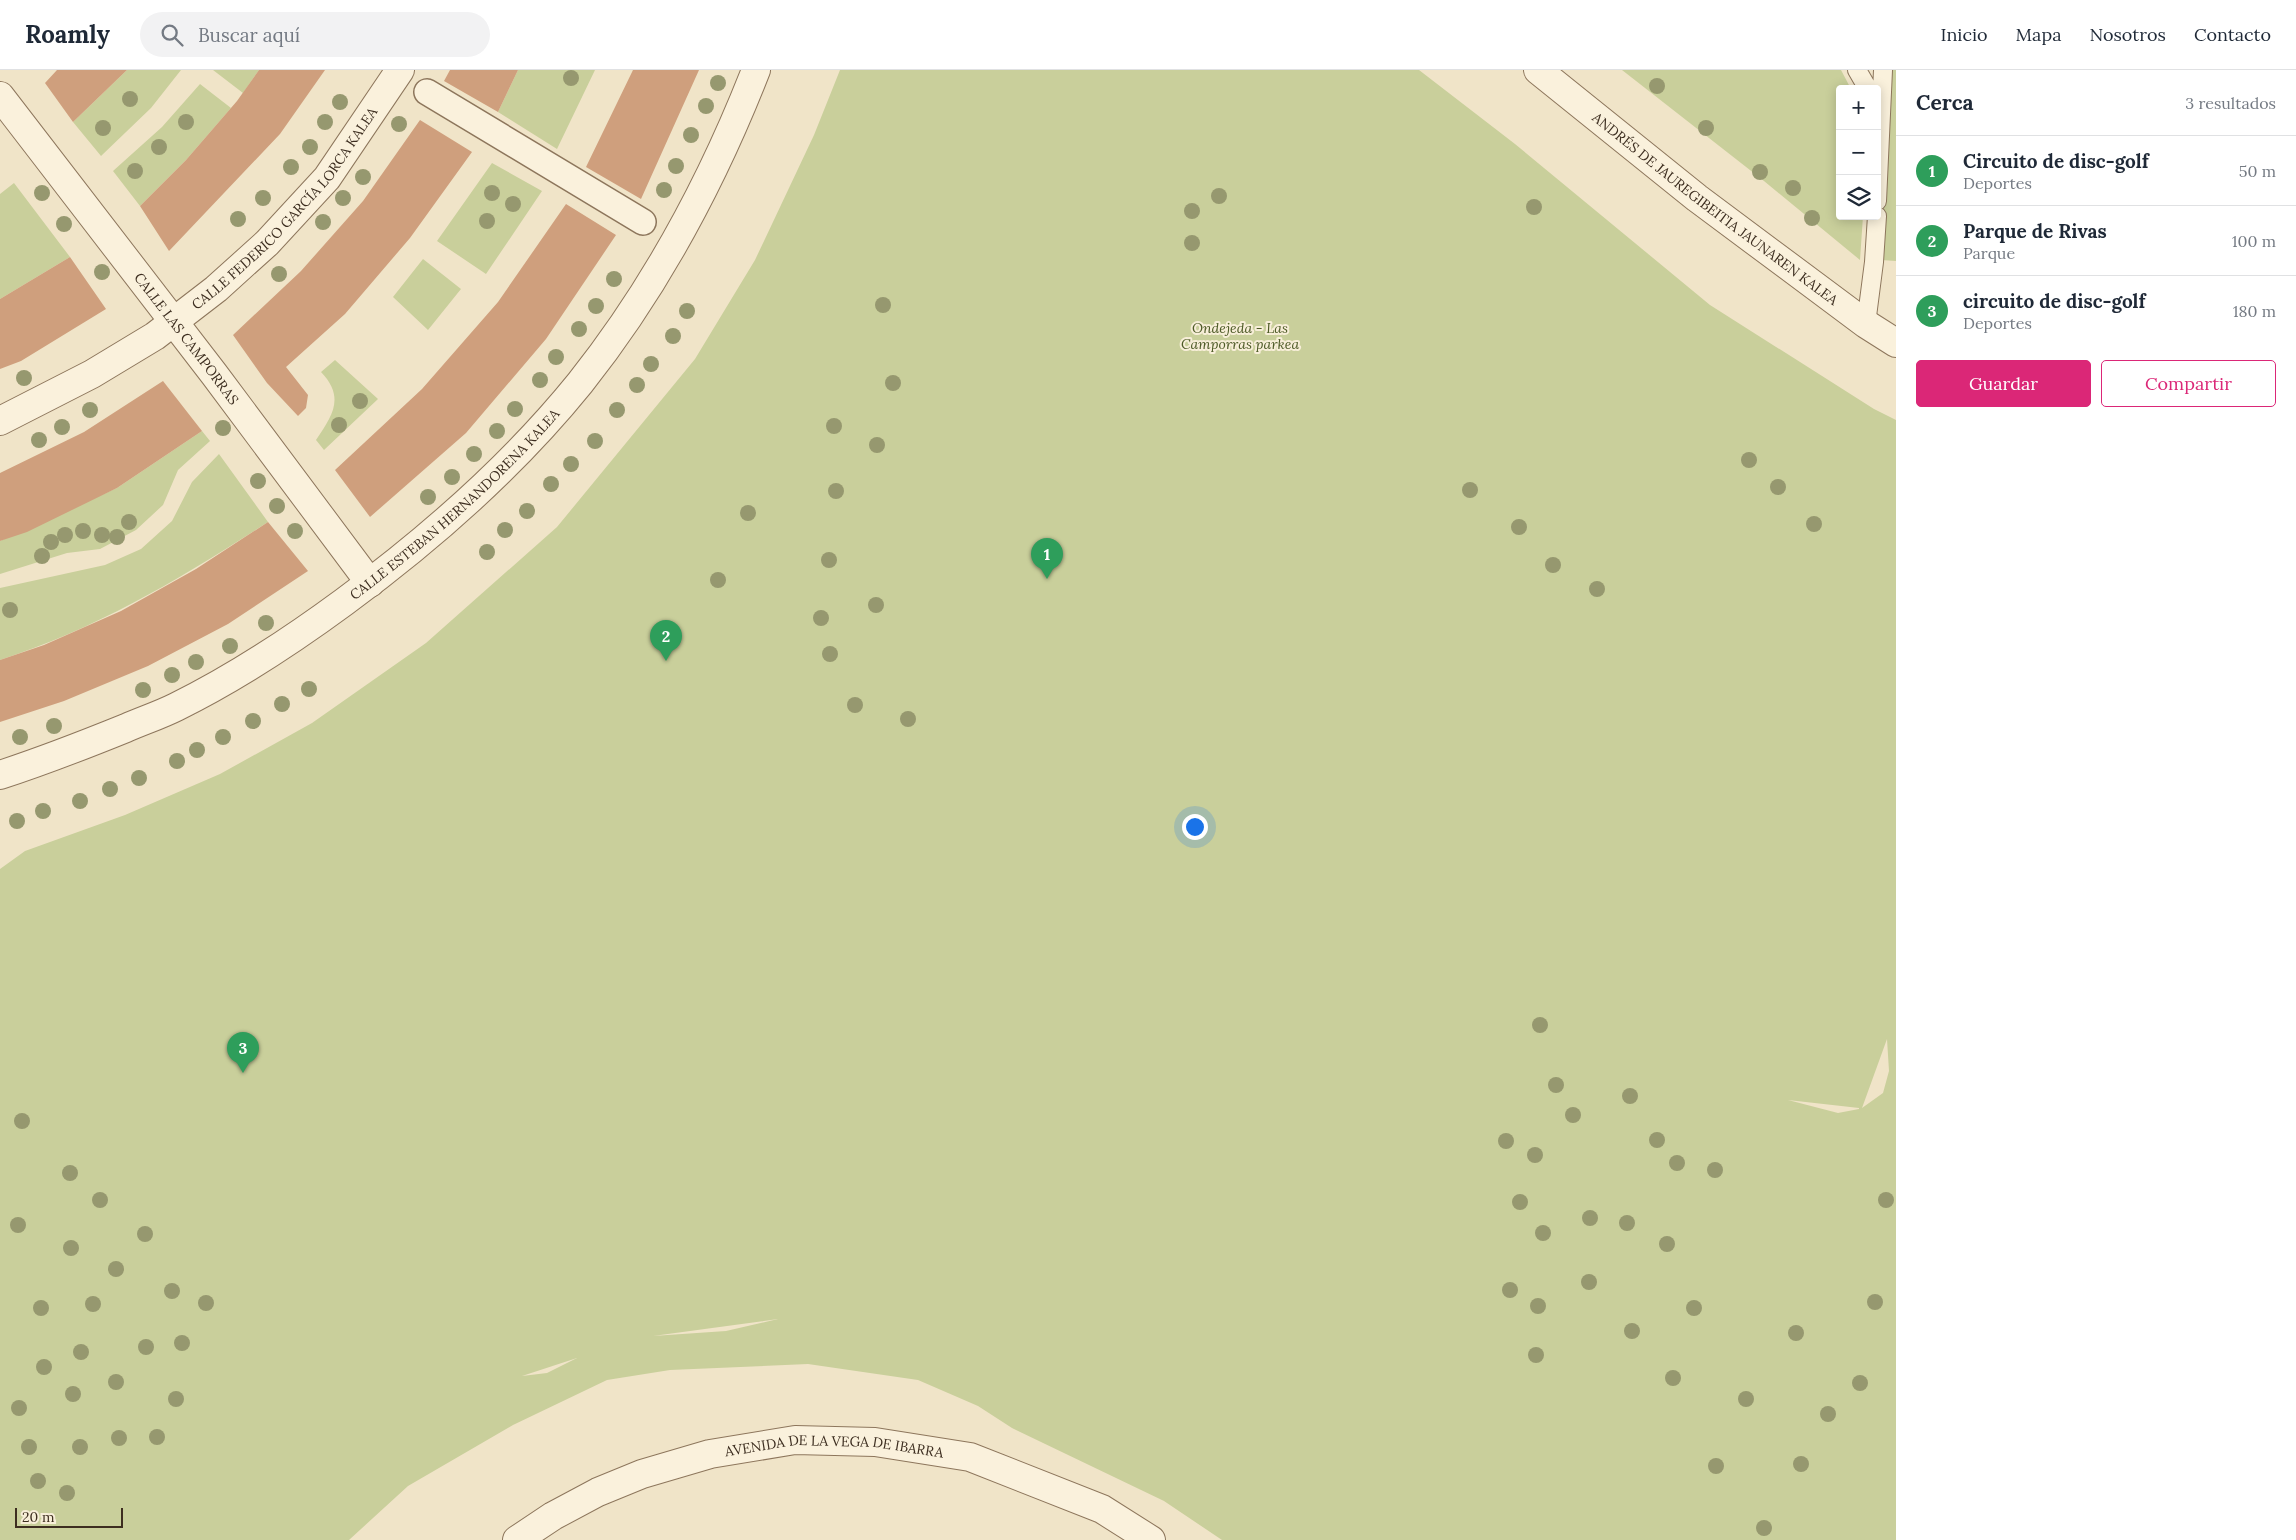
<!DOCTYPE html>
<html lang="es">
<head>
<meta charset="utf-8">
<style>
  :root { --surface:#fff; --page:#f2f2f3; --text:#1f2937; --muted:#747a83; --line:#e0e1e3; --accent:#db2777 }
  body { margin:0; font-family:Lora,serif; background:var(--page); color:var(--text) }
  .controls { position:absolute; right:15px; top:15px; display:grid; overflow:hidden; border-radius:5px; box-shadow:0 2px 12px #0003 }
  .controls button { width:45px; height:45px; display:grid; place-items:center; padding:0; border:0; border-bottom:1px solid var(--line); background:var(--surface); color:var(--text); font:25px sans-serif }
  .scale { position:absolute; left:15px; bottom:12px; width:108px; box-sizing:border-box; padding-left:5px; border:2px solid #3d2e20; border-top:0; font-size:14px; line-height:18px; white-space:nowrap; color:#3d2e20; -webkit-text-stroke:4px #f7eed8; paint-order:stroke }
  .you { position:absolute; left:1194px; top:756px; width:18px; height:18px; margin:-12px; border:4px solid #fff; border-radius:50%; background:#1a73e8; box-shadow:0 0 0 8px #1a73e833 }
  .badge { display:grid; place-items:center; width:32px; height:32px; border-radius:50%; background:var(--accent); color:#fff; font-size:16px; font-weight:700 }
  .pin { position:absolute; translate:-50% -41px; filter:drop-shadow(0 1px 2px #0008) }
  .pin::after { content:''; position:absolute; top:26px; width:18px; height:15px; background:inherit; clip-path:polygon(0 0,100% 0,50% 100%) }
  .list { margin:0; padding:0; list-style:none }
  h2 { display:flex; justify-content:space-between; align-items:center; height:65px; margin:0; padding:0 20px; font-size:21px }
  h2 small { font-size:16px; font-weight:400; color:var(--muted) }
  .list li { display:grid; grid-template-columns:32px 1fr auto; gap:15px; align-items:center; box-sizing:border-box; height:70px; padding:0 20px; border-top:1px solid var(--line) }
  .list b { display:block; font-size:19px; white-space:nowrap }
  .list p { margin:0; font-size:16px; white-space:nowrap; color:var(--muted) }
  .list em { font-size:16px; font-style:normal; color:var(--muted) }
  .actions { display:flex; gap:10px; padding:15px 20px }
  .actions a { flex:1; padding:11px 0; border:1px solid var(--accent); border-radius:5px; text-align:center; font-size:18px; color:var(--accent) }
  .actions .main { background:var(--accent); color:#fff }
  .icon { flex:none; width:28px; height:28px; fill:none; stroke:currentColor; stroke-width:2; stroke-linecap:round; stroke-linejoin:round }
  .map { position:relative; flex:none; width:1896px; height:1470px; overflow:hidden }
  header { display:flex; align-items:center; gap:30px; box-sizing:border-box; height:70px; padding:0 25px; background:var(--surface); border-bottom:1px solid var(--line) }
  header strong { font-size:24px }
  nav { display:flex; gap:28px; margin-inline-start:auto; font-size:18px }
  .search { width:350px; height:45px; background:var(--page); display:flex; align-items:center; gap:12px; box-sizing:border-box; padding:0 18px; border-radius:28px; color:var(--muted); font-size:19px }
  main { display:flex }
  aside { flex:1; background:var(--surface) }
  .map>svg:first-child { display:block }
</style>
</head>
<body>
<header>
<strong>Roamly</strong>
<div class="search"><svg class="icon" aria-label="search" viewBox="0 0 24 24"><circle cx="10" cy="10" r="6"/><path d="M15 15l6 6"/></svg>Buscar aquí</div>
<nav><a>Inicio</a><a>Mapa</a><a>Nosotros</a><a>Contacto</a></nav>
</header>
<main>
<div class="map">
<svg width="1896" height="1470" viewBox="0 0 1896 1470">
  <rect width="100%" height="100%" fill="#f0e4c8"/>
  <path fill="#c9cf9b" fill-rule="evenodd" d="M127,0H181L151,38L101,86L73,52Z
    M213,0H259L243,23Z
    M518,0H595L557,79L498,42Z
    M840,0H1419L1515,74L1710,235L1874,339L1896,350V1470H1222L1164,1431L1012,1358L978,1336L918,1310L808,1294L670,1300L607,1310L513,1355L408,1416L349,1470H0V799L25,781L125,745L220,704L312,653L426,573L557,457L695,289L755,190L814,65ZM1887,969L1889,1001L1883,1023L1862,1038ZM1788,1030L1859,1038V1039L1838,1043ZM778,1249L726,1261L653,1266ZM577,1288L547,1303L522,1306Z
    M1622,0H1841L1851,19H1840V146H1863L1860,190L1764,111Z
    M1891,0H1896V191L1881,190Z
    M200,14L231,38L186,90L140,136L113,101L162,57Z
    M492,93L542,121L486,204L437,171Z
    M14,113L70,187L0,229V124Z
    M423,189L461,219L428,260L393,227Z
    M335,290L378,329L324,380L316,370C333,345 345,327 321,302Z
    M202,361L210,371L178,400L163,435L136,460L100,479L67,483L0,504V471L117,418Z
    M219,384L268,452C182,508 98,558 0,590V518L105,495L141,479L172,451L192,412Z"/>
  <path fill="#cf9f7d" d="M57,0H127L73,52L45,13Z
    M259,0H325L280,64L169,181L140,136L186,90L237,31Z
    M450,0H518L498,42L444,11Z
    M633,0H699L641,129L586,97Z
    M420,50L472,82L410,168L345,244L286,297L308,325L306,338L298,346L267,313L233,265L301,201L363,131Z
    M566,134L616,165L546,269L466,363L370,447L335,400L422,319L498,232Z
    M70,187L106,239L21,291L0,299V229Z
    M163,311L202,361L117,418L27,462L0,471V403L84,362Z
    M268,452L308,501L228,554L148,596L64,631L0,652V590L44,575L121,541L196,499Z"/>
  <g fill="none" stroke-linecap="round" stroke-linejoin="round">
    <defs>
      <path id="service" d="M1857,0L1868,19
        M1877,131L1883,0
        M1866,254L1874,192L1877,146"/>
      <path id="pedestrian" d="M427,22L643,152"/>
      <g id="minor">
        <path id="s1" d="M1538,0L1697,128L1866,254L1896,273"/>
        <path id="s2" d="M0,26L214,304L370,513"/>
        <path id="s3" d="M0,351L92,304L155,266L216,219L267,173L327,108L400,0"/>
        <path id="s4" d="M0,705C43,691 84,675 126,658C142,651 160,645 176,637C235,608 291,571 344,532C431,468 512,397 580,313C654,220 713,110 756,0"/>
      </g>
      <g id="tertiary">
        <path id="s5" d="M517,1470L553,1446L598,1422L642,1404L710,1384L795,1370L875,1372L970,1387L1102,1439L1151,1470"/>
      </g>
    </defs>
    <use href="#service" stroke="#8d765c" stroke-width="20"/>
    <use href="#pedestrian" stroke="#8d765c" stroke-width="28"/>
    <use href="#minor" stroke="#8d765c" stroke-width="30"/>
    <use href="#tertiary" stroke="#8d765c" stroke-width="30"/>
    <use href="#service" stroke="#faf1dc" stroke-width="18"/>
    <use href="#pedestrian" stroke="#faf1dc" stroke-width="25"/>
    <use href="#minor" stroke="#faf1dc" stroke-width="28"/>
    <use href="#tertiary" stroke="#faf1dc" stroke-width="28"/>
  </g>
  <g fill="#96986f">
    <circle cx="571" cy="8" r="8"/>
    <circle cx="718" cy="13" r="8"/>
    <circle cx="1657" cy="16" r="8"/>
    <circle cx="130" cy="29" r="8"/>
    <circle cx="340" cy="32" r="8"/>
    <circle cx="706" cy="36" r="8"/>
    <circle cx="186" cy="52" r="8"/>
    <circle cx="325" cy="52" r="8"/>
    <circle cx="399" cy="54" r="8"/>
    <circle cx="103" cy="58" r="8"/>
    <circle cx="1706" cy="58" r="8"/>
    <circle cx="691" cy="65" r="8"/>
    <circle cx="159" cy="77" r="8"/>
    <circle cx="310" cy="77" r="8"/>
    <circle cx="676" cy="96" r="8"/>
    <circle cx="291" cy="97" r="8"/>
    <circle cx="135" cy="101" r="8"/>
    <circle cx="1760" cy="102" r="8"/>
    <circle cx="363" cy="107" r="8"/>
    <circle cx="1793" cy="118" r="8"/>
    <circle cx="664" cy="120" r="8"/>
    <circle cx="42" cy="123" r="8"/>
    <circle cx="492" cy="123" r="8"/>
    <circle cx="1219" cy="126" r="8"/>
    <circle cx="263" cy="128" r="8"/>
    <circle cx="343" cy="128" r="8"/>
    <circle cx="513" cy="134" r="8"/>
    <circle cx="1534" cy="137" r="8"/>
    <circle cx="1192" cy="141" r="8"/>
    <circle cx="1812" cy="148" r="8"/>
    <circle cx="238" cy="149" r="8"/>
    <circle cx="487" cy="151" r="8"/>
    <circle cx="323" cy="152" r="8"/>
    <circle cx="64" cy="154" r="8"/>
    <circle cx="1192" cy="173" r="8"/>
    <circle cx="102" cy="202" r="8"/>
    <circle cx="279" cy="204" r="8"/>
    <circle cx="614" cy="209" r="8"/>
    <circle cx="883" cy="235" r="8"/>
    <circle cx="596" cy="236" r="8"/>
    <circle cx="687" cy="241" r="8"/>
    <circle cx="579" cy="259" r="8"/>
    <circle cx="673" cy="266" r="8"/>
    <circle cx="556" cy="287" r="8"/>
    <circle cx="651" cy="294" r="8"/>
    <circle cx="24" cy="308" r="8"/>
    <circle cx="540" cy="310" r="8"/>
    <circle cx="893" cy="313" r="8"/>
    <circle cx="637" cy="315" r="8"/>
    <circle cx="360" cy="331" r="8"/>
    <circle cx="515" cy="339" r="8"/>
    <circle cx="90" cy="340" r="8"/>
    <circle cx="617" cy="340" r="8"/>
    <circle cx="339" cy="355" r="8"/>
    <circle cx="834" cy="356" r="8"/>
    <circle cx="62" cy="357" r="8"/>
    <circle cx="223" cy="358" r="8"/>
    <circle cx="497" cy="361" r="8"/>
    <circle cx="39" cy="370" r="8"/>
    <circle cx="595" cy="371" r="8"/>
    <circle cx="877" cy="375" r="8"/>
    <circle cx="474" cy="384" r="8"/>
    <circle cx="1749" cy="390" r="8"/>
    <circle cx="571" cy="394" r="8"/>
    <circle cx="452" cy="407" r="8"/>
    <circle cx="258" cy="411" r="8"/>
    <circle cx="551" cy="414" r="8"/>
    <circle cx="1778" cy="417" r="8"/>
    <circle cx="1470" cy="420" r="8"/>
    <circle cx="836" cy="421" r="8"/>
    <circle cx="428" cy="427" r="8"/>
    <circle cx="277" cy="436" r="8"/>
    <circle cx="527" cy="441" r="8"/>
    <circle cx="748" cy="443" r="8"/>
    <circle cx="129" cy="452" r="8"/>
    <circle cx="1814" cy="454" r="8"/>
    <circle cx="1519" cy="457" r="8"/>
    <circle cx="505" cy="460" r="8"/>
    <circle cx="83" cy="461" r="8"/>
    <circle cx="295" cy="461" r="8"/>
    <circle cx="65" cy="465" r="8"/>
    <circle cx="102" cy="465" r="8"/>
    <circle cx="117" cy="467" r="8"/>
    <circle cx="51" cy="472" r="8"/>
    <circle cx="487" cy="482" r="8"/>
    <circle cx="42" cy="486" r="8"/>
    <circle cx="829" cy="490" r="8"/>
    <circle cx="1553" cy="495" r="8"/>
    <circle cx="718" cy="510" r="8"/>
    <circle cx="1597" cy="519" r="8"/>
    <circle cx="876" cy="535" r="8"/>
    <circle cx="10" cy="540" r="8"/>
    <circle cx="821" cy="548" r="8"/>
    <circle cx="266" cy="553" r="8"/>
    <circle cx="230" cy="576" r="8"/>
    <circle cx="830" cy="584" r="8"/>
    <circle cx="196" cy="592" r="8"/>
    <circle cx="172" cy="605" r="8"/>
    <circle cx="309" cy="619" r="8"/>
    <circle cx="143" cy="620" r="8"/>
    <circle cx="282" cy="634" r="8"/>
    <circle cx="855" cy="635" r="8"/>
    <circle cx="908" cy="649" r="8"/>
    <circle cx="253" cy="651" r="8"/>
    <circle cx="54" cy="656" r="8"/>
    <circle cx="20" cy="667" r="8"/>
    <circle cx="223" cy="667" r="8"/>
    <circle cx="197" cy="680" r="8"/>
    <circle cx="177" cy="691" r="8"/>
    <circle cx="139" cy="708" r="8"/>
    <circle cx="110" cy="719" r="8"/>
    <circle cx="80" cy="731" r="8"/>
    <circle cx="43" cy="741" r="8"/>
    <circle cx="17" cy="751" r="8"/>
    <circle cx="1540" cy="955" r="8"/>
    <circle cx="1556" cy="1015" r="8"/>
    <circle cx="1630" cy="1026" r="8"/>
    <circle cx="1573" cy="1045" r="8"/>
    <circle cx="22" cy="1051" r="8"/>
    <circle cx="1657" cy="1070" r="8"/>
    <circle cx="1506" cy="1071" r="8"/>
    <circle cx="1535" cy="1085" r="8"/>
    <circle cx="1677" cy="1093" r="8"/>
    <circle cx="1715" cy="1100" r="8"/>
    <circle cx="70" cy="1103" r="8"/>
    <circle cx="100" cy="1130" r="8"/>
    <circle cx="1886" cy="1130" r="8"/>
    <circle cx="1520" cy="1132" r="8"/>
    <circle cx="1590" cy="1148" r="8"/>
    <circle cx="1627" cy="1153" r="8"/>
    <circle cx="18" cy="1155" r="8"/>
    <circle cx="1543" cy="1163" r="8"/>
    <circle cx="145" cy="1164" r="8"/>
    <circle cx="1667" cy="1174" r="8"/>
    <circle cx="71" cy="1178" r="8"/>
    <circle cx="116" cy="1199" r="8"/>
    <circle cx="1589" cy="1212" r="8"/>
    <circle cx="1510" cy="1220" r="8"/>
    <circle cx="172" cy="1221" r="8"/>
    <circle cx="1875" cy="1232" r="8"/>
    <circle cx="206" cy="1233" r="8"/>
    <circle cx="93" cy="1234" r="8"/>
    <circle cx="1538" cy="1236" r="8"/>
    <circle cx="41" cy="1238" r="8"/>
    <circle cx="1694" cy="1238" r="8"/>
    <circle cx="1632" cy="1261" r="8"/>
    <circle cx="1796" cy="1263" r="8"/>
    <circle cx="182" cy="1273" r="8"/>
    <circle cx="146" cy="1277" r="8"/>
    <circle cx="81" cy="1282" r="8"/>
    <circle cx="1536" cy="1285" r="8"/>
    <circle cx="44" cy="1297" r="8"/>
    <circle cx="1673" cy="1308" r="8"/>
    <circle cx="116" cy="1312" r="8"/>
    <circle cx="1860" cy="1313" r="8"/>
    <circle cx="73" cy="1324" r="8"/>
    <circle cx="176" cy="1329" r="8"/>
    <circle cx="1746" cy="1329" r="8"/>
    <circle cx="19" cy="1338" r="8"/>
    <circle cx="1828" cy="1344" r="8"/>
    <circle cx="157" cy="1367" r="8"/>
    <circle cx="119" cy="1368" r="8"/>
    <circle cx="29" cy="1377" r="8"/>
    <circle cx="80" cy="1377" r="8"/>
    <circle cx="1801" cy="1394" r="8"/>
    <circle cx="1716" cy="1396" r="8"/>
    <circle cx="38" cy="1411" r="8"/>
    <circle cx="67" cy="1423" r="8"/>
    <circle cx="1764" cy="1458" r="8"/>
  </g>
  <g text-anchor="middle" stroke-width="4" stroke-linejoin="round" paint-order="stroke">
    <g font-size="14" fill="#3d2e20" stroke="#f7eed8">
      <text dy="5" stroke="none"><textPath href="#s3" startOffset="360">CALLE FEDERICO GARCÍA LORCA KALEA</textPath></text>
      <text dy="5" stroke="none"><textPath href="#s1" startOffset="225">ANDRÉS DE JAUREGIBEITIA JAUNAREN KALEA</textPath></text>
      <text dy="5" stroke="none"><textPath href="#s2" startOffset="306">CALLE LAS CAMPORRAS</textPath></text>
      <text dy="5" stroke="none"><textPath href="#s4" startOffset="535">CALLE ESTEBAN HERNANDORENA KALEA</textPath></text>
      <text dy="5" stroke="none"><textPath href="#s5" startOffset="338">AVENIDA DE LA VEGA DE IBARRA</textPath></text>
    </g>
    <g font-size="14" font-style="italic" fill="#4d5a26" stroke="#f7eed8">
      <text x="1240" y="263">Ondejeda - Las<tspan x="1240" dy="16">Camporras parkea</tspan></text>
    </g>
  </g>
</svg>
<div class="controls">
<button>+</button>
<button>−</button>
<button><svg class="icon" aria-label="layers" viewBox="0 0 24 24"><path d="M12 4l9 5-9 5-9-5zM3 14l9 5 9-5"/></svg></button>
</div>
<div class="scale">20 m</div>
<div class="you"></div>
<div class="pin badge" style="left:1047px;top:509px;background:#2e9e5b">1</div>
<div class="pin badge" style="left:666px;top:591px;background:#2e9e5b">2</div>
<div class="pin badge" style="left:243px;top:1003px;background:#2e9e5b">3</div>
</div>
<aside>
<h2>Cerca<small>3 resultados</small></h2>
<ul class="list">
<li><span class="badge" style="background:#2e9e5b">1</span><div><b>Circuito de disc-golf</b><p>Deportes</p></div><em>50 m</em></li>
<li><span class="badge" style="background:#2e9e5b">2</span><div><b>Parque de Rivas</b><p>Parque</p></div><em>100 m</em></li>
<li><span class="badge" style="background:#2e9e5b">3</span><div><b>circuito de disc-golf</b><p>Deportes</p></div><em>180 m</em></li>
</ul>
<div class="actions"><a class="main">Guardar</a><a>Compartir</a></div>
</aside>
</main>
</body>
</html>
